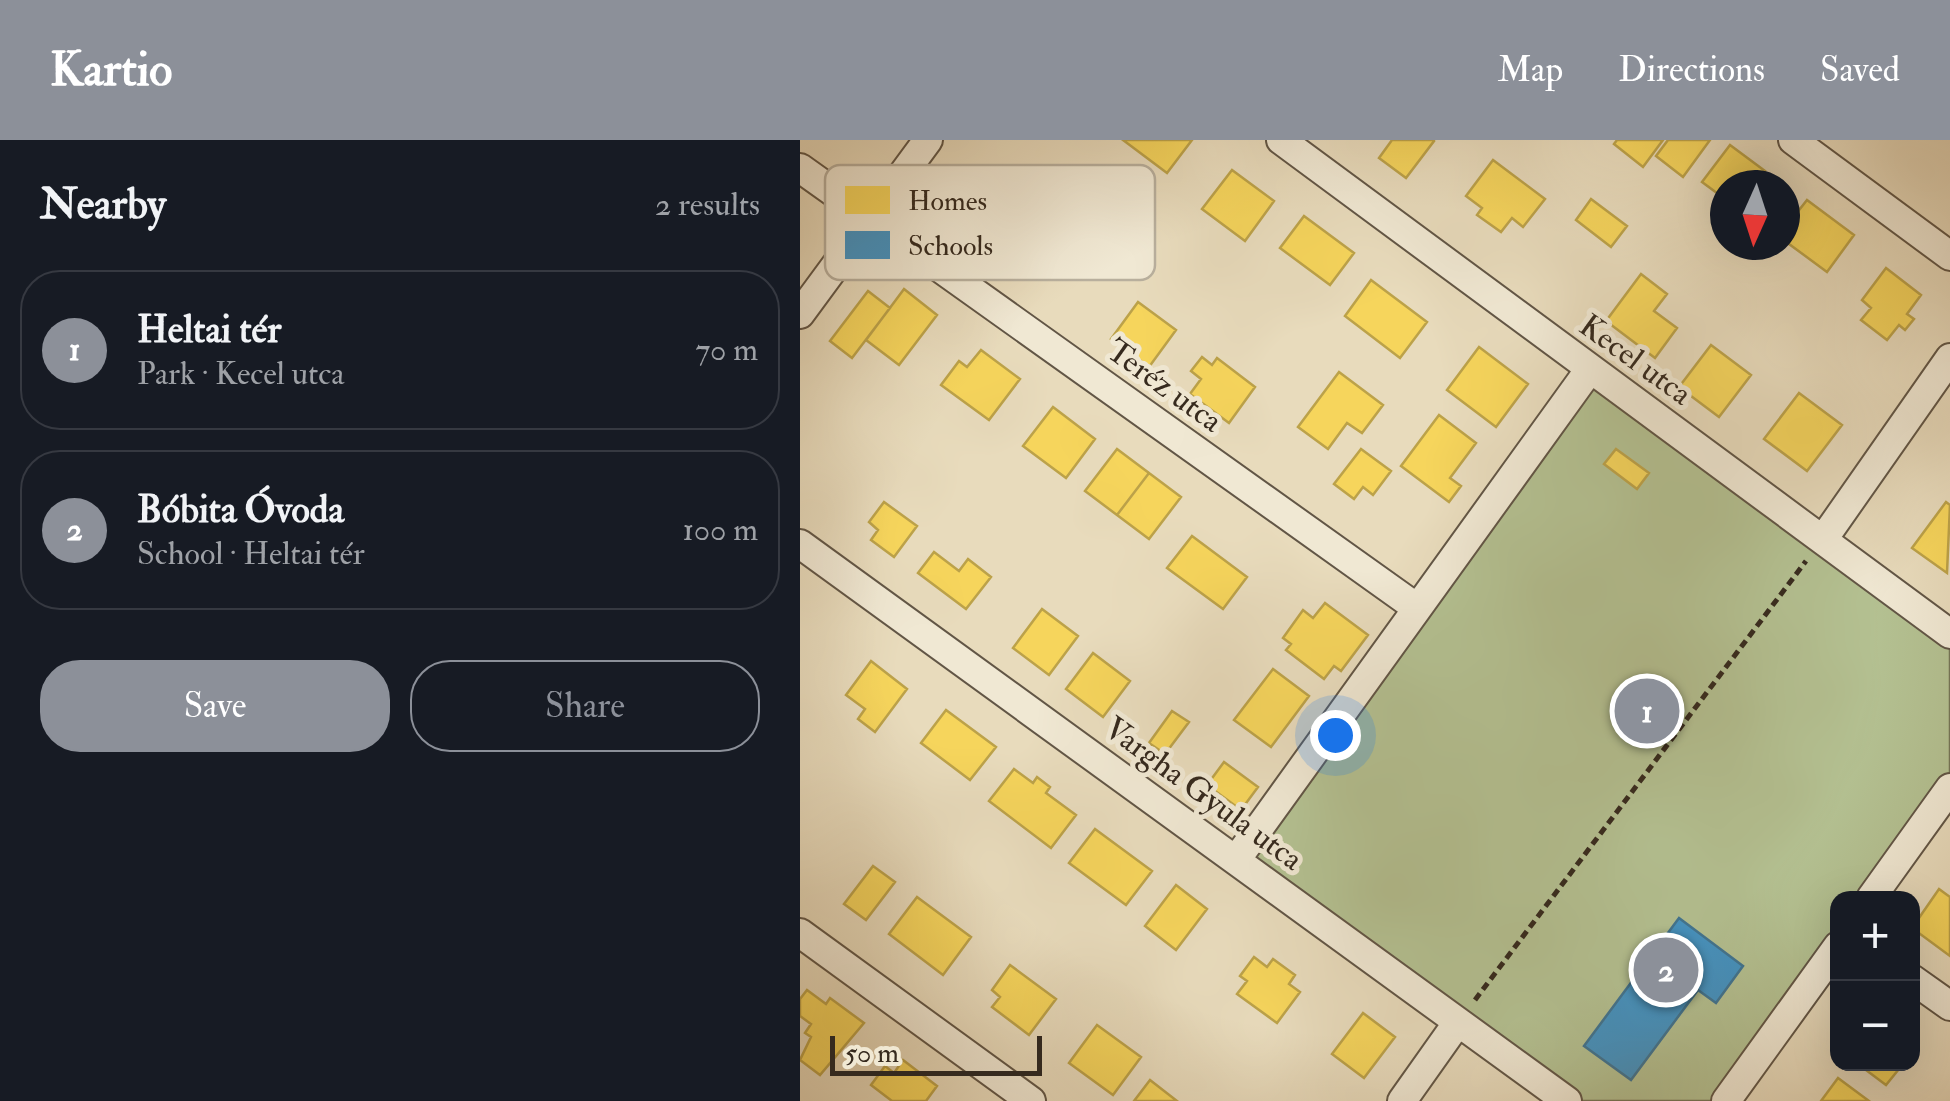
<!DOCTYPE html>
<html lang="en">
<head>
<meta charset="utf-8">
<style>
  :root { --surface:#171b24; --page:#242831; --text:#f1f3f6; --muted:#9ea1a6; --line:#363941; --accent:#8c9099 }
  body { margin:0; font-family:"IM FELL Double Pica",serif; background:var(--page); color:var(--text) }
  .controls { position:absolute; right:30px; bottom:30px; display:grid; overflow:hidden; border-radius:20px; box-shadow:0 10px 40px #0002 }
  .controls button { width:90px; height:90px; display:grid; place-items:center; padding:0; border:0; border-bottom:2px solid var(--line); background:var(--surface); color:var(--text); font:50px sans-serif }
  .compass { position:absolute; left:910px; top:30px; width:90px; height:90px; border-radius:50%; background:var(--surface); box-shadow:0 10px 40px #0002; rotate:183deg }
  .scale { position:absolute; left:30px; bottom:25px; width:212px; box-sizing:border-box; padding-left:10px; border:5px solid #362a1e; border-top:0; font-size:28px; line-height:35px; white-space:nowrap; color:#362a1e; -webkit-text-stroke:8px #f0e8d3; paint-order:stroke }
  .you { position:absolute; left:535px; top:595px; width:35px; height:35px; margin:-25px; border:8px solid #fff; border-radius:50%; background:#1a73e8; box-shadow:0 0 0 15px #1a73e833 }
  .badge { display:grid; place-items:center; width:65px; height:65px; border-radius:50%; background:var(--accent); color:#fff; font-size:32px; font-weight:700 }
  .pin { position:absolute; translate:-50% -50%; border:5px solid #fff; box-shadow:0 2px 10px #0006 }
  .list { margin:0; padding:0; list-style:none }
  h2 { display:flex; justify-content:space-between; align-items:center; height:130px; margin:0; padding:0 40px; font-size:42px }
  h2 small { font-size:32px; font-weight:400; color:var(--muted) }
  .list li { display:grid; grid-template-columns:65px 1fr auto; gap:30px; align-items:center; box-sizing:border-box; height:160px; margin:0 20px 20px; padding:0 20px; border:2px solid var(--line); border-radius:40px }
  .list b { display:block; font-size:38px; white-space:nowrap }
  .list p { margin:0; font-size:32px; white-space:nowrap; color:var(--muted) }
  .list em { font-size:32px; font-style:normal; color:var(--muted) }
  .actions { display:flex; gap:20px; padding:30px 40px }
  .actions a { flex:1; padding:22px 0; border:2px solid var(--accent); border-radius:40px; text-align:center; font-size:35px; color:var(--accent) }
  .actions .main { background:var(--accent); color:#fff }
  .map { position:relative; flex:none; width:1150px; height:961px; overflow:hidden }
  header { display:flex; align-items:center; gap:60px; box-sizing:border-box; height:140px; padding:0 50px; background:var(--accent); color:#fff }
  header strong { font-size:48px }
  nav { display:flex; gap:55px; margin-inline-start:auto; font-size:35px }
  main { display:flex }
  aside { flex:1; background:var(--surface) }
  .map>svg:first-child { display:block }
</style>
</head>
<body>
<header>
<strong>Kartio</strong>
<nav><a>Map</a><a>Directions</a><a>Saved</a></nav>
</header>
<main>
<aside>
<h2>Nearby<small>2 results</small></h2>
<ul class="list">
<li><span class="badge">1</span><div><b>Heltai tér</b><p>Park · Kecel utca</p></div><em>70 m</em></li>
<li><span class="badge">2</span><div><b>Bóbita Óvoda</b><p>School · Heltai tér</p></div><em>100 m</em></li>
</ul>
<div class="actions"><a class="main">Save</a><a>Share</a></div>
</aside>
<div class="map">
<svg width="1150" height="961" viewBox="0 0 1150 961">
  <rect width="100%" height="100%" fill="#e8dbbc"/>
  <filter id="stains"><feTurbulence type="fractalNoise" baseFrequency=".002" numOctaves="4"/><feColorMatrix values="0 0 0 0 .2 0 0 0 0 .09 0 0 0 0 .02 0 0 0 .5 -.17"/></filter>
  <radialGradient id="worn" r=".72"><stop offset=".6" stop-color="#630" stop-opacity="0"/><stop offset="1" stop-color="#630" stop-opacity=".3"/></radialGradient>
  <path fill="#b4c192" stroke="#757658" stroke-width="2.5" d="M790,229L1150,494V648L1071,758H1038L1037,806L926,961H767L436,720Z"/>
  <path fill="#f6d55c" stroke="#bca249" stroke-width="2.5" d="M323,0H392L367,33Z
    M592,0H633L634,1L606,38L579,18Z
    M817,0H863L843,27L814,4Z
    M868,0H910L883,37L856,16Z
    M930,5L965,31L954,45H925V59L902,42Z
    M693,20L745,59L723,87L712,78L701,92L677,75L682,68L666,56Z
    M432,30L474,61L445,101L402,69Z
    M791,59L827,86L811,107L776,80Z
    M1007,60L1054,95L1027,132L985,101V88Z
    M504,76L554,113L530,145L480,108Z
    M1086,128L1121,155L1107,174L1114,179L1105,190L1099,185L1087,200L1061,180L1071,168L1062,160Z
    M841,134L867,154L854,171L877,188L855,218L806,181Z
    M571,140L627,182L600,218L545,176Z
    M104,149L137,175L99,225L66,200Z
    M68,151L90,168L52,218L30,201Z
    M338,162L376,190L349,227L311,199Z
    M911,205L951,235L919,277L879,247Z
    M679,207L728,244L696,287L647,250Z
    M181,210L220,239L189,280L141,245L159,221L167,227Z
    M402,217L412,225L417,218L455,247L429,283L390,254L401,239L391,231Z
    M539,232L583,265L562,293L547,283L528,309L498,287Z
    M999,253L1042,285L1007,331L964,299Z
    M253,267L295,299L266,338L223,306Z
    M639,275L676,303L650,338L661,346L649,362L601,326Z
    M317,309L349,333L317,375L285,351Z
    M561,309L591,331L573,355L563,347L554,359L534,344Z
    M816,309L849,333L837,349L804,324Z
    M349,333L381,357L349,399L317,375Z
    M84,362L117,386L94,417L71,400L78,390L69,382Z
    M1146,362L1150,365L1147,433L1112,408Z
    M392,396L447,437L423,469L367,428Z
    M134,412L159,431L168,419L191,437L166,469L118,433Z
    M525,463L568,495L541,531L534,526L524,539L486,510L491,504L483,498L503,470L513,478Z
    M242,469L278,496L249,535L213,508Z
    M293,513L330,541L303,577L266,549Z
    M71,521L107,549L75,592L58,579L65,569L46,555Z
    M473,529L509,556L471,607L434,580Z
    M146,570L196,607L170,640L121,603Z
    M372,571L389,582L365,614L349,603Z
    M424,622L458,647L441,670L407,645Z
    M214,629L233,643L237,637L250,647L246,653L276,675L251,708L189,661Z
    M295,689L352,731L326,765L269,723Z
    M73,726L95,742L66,780L44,764Z
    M376,745L407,769L376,810L345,786Z
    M1139,749L1150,757V816L1112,788Z
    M117,757L171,797L143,835L89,794Z
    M454,817L467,827L473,819L495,835L489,844L500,852L477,883L437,854L447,841L440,836Z
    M210,825L256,859L229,895L192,867L200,857L192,850Z
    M7,850L26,864L30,858L64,883L20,935L0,920L11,897L5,893L11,884L0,876V859Z
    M563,873L595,897L564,938L532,914Z
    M297,885L341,917L313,955L269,923Z
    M103,920L137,946L126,961H92L71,945L85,926L94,933Z
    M1058,924H1103L1086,945Z
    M1038,938L1069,961H1021Z
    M350,940L377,961H334Z"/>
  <path fill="#4393c3" stroke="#3f7492" stroke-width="2.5" d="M879,778L943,826L916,863L898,850L831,940L784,906Z"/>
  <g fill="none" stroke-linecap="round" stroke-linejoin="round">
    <defs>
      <path id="minor" d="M481,0L1150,494
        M993,0L1150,116
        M0,28L617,468
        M0,174L128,0
        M1024,398L1150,218
        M0,404L767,961
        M436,720L790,229
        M1071,758L1150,648
        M0,793L231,961
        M1112,839L1150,866
        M602,961L658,882
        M926,961L1038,806"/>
    </defs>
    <use href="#minor" stroke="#625646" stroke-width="32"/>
    <path stroke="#362a1e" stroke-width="5" stroke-dasharray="8 5" stroke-linecap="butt" d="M675,860L1006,421"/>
    <use href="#minor" stroke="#f0e8d3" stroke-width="28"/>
  </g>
  <g text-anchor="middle" stroke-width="10" stroke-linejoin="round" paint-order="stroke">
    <g font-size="32" fill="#362a1e" stroke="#f0e8d3">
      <text transform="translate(836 219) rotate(36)" y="11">Kecel utca</text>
      <text transform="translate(365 245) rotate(36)" y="11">Teréz utca</text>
      <text transform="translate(404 653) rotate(36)" y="11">Vargha Gyula utca</text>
    </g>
  </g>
  <rect x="25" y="25" width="330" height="115" rx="15" fill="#f0e8d3" stroke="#b8af9d" stroke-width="2.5"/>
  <rect x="45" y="46" width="45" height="28" fill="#f6d55c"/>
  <rect x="45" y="91" width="45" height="28" fill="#4393c3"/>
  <g font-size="28" fill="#362a1e">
    <text x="108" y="70">Homes</text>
    <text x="108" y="115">Schools</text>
  </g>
  <rect width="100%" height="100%" filter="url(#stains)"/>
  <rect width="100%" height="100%" fill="url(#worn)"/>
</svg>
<div class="controls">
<button>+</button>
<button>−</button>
</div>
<svg class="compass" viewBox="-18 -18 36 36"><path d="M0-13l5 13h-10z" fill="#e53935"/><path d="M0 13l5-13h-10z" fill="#9ea1a6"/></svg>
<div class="scale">50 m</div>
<div class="you"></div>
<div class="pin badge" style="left:847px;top:571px">1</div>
<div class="pin badge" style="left:866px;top:830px">2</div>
</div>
</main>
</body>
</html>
